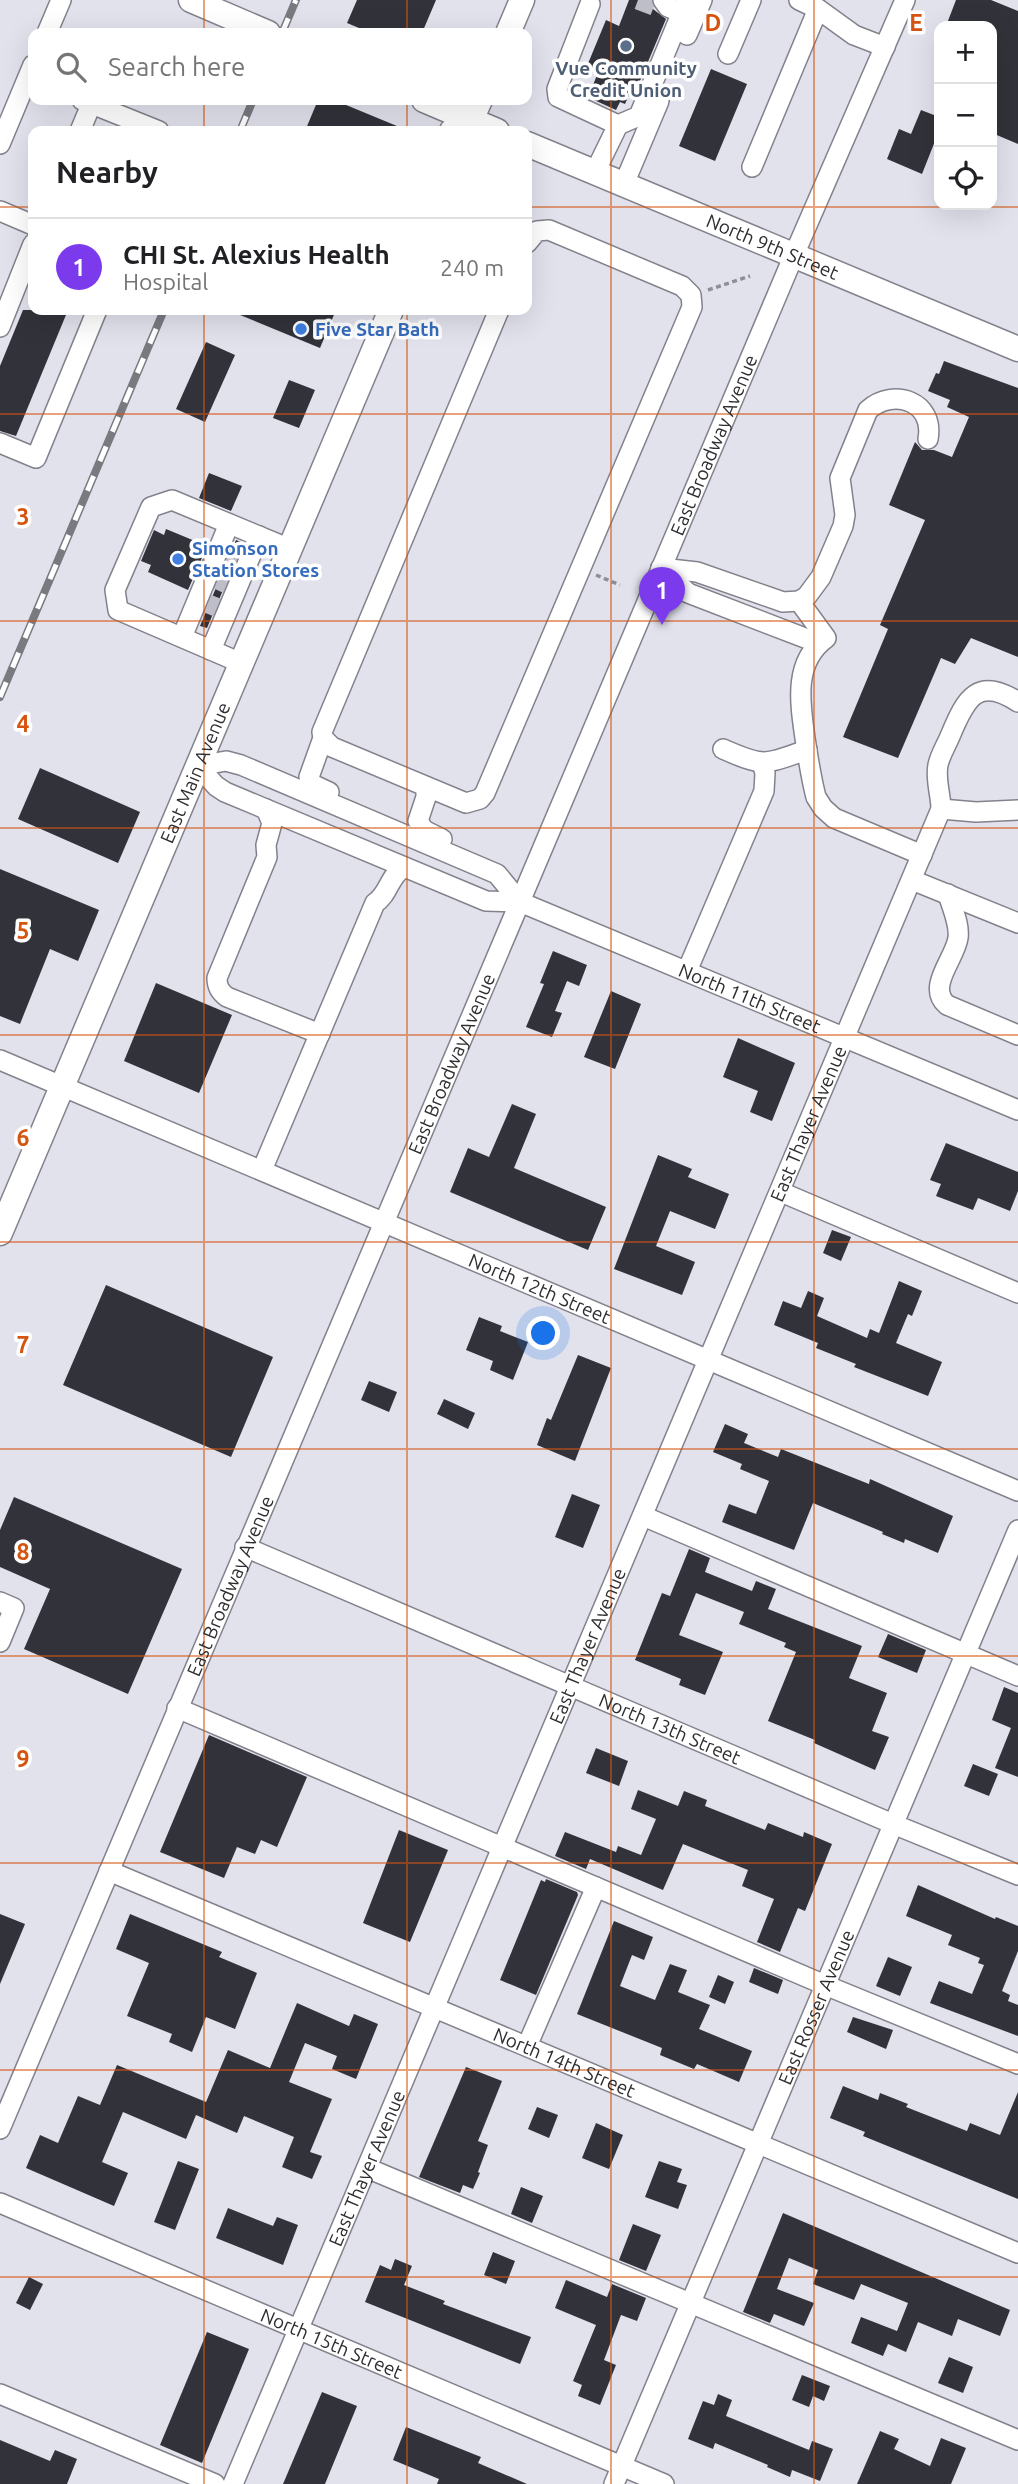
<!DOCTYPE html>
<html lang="en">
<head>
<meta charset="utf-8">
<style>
  :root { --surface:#fff; --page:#f2f2f2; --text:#202124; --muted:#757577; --line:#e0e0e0; --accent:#7c3aed }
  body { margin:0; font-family:Ubuntu,sans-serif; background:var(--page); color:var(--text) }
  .controls { position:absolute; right:21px; top:21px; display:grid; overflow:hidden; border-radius:14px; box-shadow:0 7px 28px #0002 }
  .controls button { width:63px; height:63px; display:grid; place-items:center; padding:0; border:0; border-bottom:2px solid var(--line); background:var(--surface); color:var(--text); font:35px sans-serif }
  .you { position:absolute; left:544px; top:1334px; width:24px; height:24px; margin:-18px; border:5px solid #fff; border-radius:50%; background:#1a73e8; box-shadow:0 0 0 10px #1a73e833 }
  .badge { display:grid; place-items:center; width:46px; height:46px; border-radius:50%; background:var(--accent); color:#fff; font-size:23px; font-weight:700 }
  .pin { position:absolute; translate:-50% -58px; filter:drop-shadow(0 2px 4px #0008) }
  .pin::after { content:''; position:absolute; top:37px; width:24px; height:21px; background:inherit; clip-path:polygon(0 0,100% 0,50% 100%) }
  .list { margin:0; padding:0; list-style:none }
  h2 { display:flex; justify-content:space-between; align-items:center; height:91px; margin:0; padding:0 28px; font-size:30px }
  h2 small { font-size:23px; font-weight:400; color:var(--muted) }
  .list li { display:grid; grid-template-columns:46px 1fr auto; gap:21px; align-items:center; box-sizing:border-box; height:98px; padding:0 28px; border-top:2px solid var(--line) }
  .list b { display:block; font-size:26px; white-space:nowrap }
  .list p { margin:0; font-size:23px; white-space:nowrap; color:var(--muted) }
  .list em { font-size:23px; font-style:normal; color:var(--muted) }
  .icon { flex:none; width:38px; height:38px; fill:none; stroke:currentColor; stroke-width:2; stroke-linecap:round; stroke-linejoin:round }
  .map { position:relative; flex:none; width:1018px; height:2484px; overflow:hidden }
  .search { position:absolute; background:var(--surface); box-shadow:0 7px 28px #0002; left:28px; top:28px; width:504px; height:77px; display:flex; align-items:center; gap:18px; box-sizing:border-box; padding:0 24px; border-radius:14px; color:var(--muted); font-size:26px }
  .panel { position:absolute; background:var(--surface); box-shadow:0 7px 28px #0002; left:28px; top:126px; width:504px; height:189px; border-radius:14px }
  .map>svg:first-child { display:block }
</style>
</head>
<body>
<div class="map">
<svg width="1018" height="2484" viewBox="0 0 1018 2484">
  <rect width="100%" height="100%" fill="#e2e2ed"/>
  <path fill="#32323a" d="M357,0H436L422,33H371L347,23Z
    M629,0H651L653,9L666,19L637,88L633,86L625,104L620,102L616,110L594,100L597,93L591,90L599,70L587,66L606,20L619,26Z
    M956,0H991L1018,11V144L992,133V26H946Z
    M711,69L747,84L715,161L679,146Z
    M318,100H334L409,131H305Z
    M921,110L939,117V131L922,174L887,159L899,129L911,134Z
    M23,310H68L16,436L0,431V366Z
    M228,310H336L320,348Z
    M206,342L235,355L205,422L176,409Z
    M944,361L1018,388V657L971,638L955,664L941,658L898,758L843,737L888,629L880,625L925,520L889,505L915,442L922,450H934L952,457L969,417L947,407L950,400L928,391L936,373L939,374Z
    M289,380L315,390L299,428L273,418Z
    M209,473L242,486L231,511L199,498Z
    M166,529L207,546L188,590L148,572L151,565L141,561L154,530L164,535Z
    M236,540L243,543L207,628L200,626Z
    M40,768L140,812L118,863L18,819Z
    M0,869L99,910L78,961L50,949L20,1024L0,1016Z
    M553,951L587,965L579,986L567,981L555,1011L562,1013L552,1037L526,1027L544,984L540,983Z
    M156,983L232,1015L199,1093L124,1061Z
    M611,991L641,1004L615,1069L584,1057Z
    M738,1038L795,1063L772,1121L750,1112L758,1091L723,1077Z
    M512,1104L536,1114L514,1168L606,1207L588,1250L450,1192L468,1148L489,1157Z
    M946,1143L1018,1172V1191L1010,1211L978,1198L973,1210L936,1196L941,1184L930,1180Z
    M658,1155L692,1169L688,1177L729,1194L715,1229L670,1211L656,1246L695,1262L682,1295L614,1269Z
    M832,1230L851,1237L841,1261L823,1253Z
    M899,1281L922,1291L912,1316L908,1314L896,1343L942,1362L928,1396L854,1367L856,1364L816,1348L818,1343L774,1325L783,1301L801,1308L808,1291L824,1298L817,1316L867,1338L870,1329L879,1333Z
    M106,1285L273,1357L231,1457L63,1385Z
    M479,1317L502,1326L500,1331L528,1342L513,1380L490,1370L493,1361L466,1350Z
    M578,1355L611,1368L575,1461L537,1445L547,1418L551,1420Z
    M369,1381L397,1392L389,1412L361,1400Z
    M444,1399L475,1413L468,1429L437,1414Z
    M725,1424L748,1434L744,1443L778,1457L781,1449L869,1484L870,1479L953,1516L938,1553L905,1539L904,1543L882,1534L883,1532L813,1503L794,1550L722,1522L729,1504L756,1514L769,1481L740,1469L742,1464L713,1452Z
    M572,1494L600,1505L583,1548L555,1537Z
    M14,1497L182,1569L128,1694L24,1649L50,1589L0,1567V1530Z
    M689,1549L710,1558L705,1572L752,1591L756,1581L776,1589L768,1609L862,1646L849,1678L887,1693L872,1731L889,1737L875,1770L814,1743L815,1740L768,1721L796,1652L784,1647L786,1643L739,1624L744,1612L696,1593L679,1635L723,1652L705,1695L679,1685L681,1679L635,1660L662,1593L670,1596Z
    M888,1634L926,1650L917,1673L878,1657Z
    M1004,1687L1018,1693V1777L995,1768L1011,1728L992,1720Z
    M209,1735L307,1777L277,1847L261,1840L255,1854L237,1847L224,1878L160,1852Z
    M596,1748L628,1761L619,1786L586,1773Z
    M973,1764L998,1774L989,1796L964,1786Z
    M638,1790L678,1806L684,1791L707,1800L705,1806L765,1830L768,1823L803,1837L804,1832L832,1844L805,1911L798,1908L780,1952L757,1942L774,1899L742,1886L748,1870L683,1844L663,1890L590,1859L586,1869L555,1856L565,1832L616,1852L618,1846L641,1855L656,1819L631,1809Z
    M399,1830L448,1850L410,1942L363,1923Z
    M546,1879L577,1892L578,1895L536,1995L500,1980L541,1880L545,1882Z
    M918,1885L995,1919L996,1917L1018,1926V1951L1002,1991L1010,1995L1008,2001L1018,2005V2036L930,2003L939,1981L972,1994L984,1965L978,1963L980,1958L948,1945L952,1935L906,1916Z
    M0,1914L25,1924L0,1984Z
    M130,1914L222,1952L219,1957L257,1973L235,2029L206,2017L192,2052L169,2042L172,2034L127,2016L149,1963L116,1949Z
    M614,1921L653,1937L644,1960L632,1955L620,1986L655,2000L670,1964L687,1970L678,1992L710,2005L699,2029L752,2051L739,2082L697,2064L694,2069L660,2055L662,2048L577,2014Z
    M888,1957L912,1967L900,1996L876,1986Z
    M754,1968L783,1980L778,1994L749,1982Z
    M718,1975L734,1982L725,2004L709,1997Z
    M297,2003L349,2026L354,2014L378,2024L356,2079L332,2069L337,2056L305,2043L289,2082L332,2099L310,2152L322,2156L312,2179L282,2167L294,2137L244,2116L237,2133L196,2115L186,2139L123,2112L102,2162L128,2173L114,2206L26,2168L40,2135L58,2143L78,2096L100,2105L117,2065L206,2102L228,2050L270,2068Z
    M853,2017L893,2030L886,2049L847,2032Z
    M466,2067L502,2081L478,2141L488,2145L478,2172L480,2173L473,2189L463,2185L460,2193L419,2177Z
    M843,2086L878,2100L880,2093L908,2104L906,2107L967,2131L970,2123L1000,2135L1018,2092V2199L863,2136L865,2132L830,2118Z
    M537,2107L558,2115L549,2138L528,2129Z
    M596,2123L623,2135L609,2169L582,2158Z
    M178,2161L199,2169L175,2230L154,2222Z
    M659,2161L682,2169L677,2182L687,2185L678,2209L645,2197Z
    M521,2187L543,2196L532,2223L511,2214Z
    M228,2208L273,2226L277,2217L298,2225L283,2265L216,2238Z
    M783,2213L1010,2310L1000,2336L958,2319L952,2336L918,2322L906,2352L888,2344L883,2356L851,2343L861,2317L897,2331L908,2303L861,2284L854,2300L813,2284L818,2270L789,2258L777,2289L814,2303L804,2326L774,2314L770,2323L743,2312Z
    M633,2224L661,2235L646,2271L619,2260Z
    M493,2252L515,2261L506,2284L484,2275Z
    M395,2259L412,2266L404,2285L445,2301L443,2304L531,2337L520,2364L365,2302L380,2265L391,2270Z
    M29,2277L43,2284L30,2310L16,2303Z
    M566,2280L607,2297L612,2284L646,2298L637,2321L621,2315L604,2360L616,2365L600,2405L578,2396L582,2385L573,2381L596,2325L555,2308Z
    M207,2332L249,2349L202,2463L160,2445Z
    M949,2357L973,2367L963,2393L938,2383Z
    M802,2375L830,2386L824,2401L813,2396L809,2407L792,2400Z
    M322,2392L357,2406L325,2484H283Z
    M718,2394L732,2400L726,2416L809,2450L812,2441L833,2449L820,2481L792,2470L790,2477L767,2467L768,2465L715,2443L713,2449L688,2439L703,2401L714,2405Z
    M406,2427L481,2457L478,2463L527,2484H437L439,2479L393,2460Z
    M880,2431L899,2439L894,2449L930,2466L941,2438L966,2448L951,2484H857Z
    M0,2440L50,2461L55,2450L77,2459L67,2484H0Z"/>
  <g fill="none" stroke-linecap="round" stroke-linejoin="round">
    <path stroke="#bebec8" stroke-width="19" stroke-dasharray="19 10" stroke-linecap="butt" d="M638,0L654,6
      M226,554L246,563
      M216,579L235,588
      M206,603L226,611"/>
    <defs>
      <g id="minor">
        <path d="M663,0L668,7L682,13"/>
        <path d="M799,0L818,9"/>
        <path d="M590,4L557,89L558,97L618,125"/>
        <path d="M47,33L61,0"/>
        <path d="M687,35L702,0"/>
        <path d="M728,54L751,0"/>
        <path d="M82,100L159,131"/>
        <path d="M80,131L93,100"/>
        <path d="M0,144L33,65"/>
        <path d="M752,167L818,9L854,35L885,47"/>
        <path d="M595,172L618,125L639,116L687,0"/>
        <path d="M624,184L659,101"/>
        <path d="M0,211L33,225"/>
        <path d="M499,310L322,732L323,738L332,747L466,803L480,799L485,793L692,307L691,295L682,286L549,230L537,231L527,243"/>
        <path d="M0,327L33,244"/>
        <path d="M0,443L36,458L97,310"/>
        <path d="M661,568L697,572L783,602L799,601L807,596L821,577L843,526L845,515L840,478L868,410C894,387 935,402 928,439"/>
        <path d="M661,568L688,593L818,643"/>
        <path d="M799,601L826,638C793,662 800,703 805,738C808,758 811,778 816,797L823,808L834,818L922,855"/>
        <path d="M182,637L229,524"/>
        <path d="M211,650L259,536"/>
        <path d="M241,663L118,610L115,590L151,507L172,500L290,549"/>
        <path d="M323,738L309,777L312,784L329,792"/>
        <path d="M723,749C766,768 764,764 807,750"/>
        <path d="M426,787V797L418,821L424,830L442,839"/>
        <path d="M266,809L272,823L266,845L267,857L217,978C217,987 220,992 227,997L320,1034"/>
        <path d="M941,809L976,812L1018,810"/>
        <path d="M912,880L1018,923"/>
        <path d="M948,894C952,908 960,924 958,938C955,959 926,987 947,1005L1018,1035"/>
        <path id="s1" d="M520,902L497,874L241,765L226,761L198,766L216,786L225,792L486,901L520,902L1018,1110"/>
        <path d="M687,971L764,791L765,773L762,763"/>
        <path id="s2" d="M0,1060L1018,1491"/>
        <path d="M262,1170L375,903C389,894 389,876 404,867"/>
        <path d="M781,1192L1018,1293"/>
        <path d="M643,1516L1018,1676"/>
        <path id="s3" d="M245,1547L893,1824L1018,1875"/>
        <path d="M0,1602L14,1608L0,1642"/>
        <path d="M177,1708L825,1985L1018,2064"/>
        <path id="s4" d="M109,1871L1018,2253"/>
        <path d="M527,2046L596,1887"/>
        <path id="s5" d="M0,2129L794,255L905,0"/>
        <path d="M367,2168L1018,2440"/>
        <path id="s6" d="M0,2203L664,2484"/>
        <path d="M0,2394L215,2484"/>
        <path id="s7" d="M233,2484L941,809C941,795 935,779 938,765C940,755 947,744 951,734C966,698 978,676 1018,702"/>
        <path id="s8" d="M614,2484L1018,1530"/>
      </g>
      <g id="major">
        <path d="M191,0L268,33"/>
        <path d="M508,33L522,0"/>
        <path d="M424,100L497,131"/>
        <path d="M452,131L471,120L480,100"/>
        <path id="s9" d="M527,144L1018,349"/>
        <path id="s10" d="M0,1233L391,310"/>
      </g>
    </defs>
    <use href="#minor" stroke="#83828c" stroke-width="22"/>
    <use href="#major" stroke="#83828c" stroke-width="27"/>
    <path stroke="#8e8e96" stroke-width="3.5" stroke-dasharray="5 3.5" stroke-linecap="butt" d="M708,290L750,276
      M596,575L620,585"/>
    <use href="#minor" stroke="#fff" stroke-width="19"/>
    <use href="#major" stroke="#fff" stroke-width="24"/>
    <defs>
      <path id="rail" d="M282,33L296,0
        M240,131L253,100
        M0,697L164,310"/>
    </defs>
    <use href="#rail" stroke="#797980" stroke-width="8"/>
    <use href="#rail" stroke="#fff" stroke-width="5" stroke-dasharray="16" stroke-linecap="butt"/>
  </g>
  <path fill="none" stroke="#d55510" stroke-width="2" stroke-opacity="0.55" d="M204,0V33M407,0V33M611,0V2484M814,0V2484M204,100V131M407,100V131M0,207H33M527,207H1018M204,310V2484M407,310V2484M0,414H1018M0,621H1018M0,828H1018M0,1035H1018M0,1242H1018M0,1449H1018M0,1656H1018M0,1863H1018M0,2070H1018M0,2277H1018"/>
  <circle fill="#5c6f8a" stroke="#fff" stroke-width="2.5" cx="626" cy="46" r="7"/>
  <g fill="#3f7fe0" stroke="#fff" stroke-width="2.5">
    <circle cx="301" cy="329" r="7"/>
    <circle cx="178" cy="559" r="7"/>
  </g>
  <g text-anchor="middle" stroke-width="7" stroke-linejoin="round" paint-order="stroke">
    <g font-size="19" font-weight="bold" fill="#4e5e75" stroke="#fff">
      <text x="626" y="75">Vue Community<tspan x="626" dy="22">Credit Union</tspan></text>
    </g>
    <g font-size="19" fill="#2e2e32" stroke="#fff">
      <text dy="7" stroke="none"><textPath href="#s9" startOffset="266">North 9th Street</textPath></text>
      <text dy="7" stroke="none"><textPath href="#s5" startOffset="1829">East Broadway Avenue</textPath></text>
      <text dy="7" stroke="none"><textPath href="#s10" startOffset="500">East Main Avenue</textPath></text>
      <text dy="7" stroke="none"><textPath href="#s1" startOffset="962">North 11th Street</textPath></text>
      <text dy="7" stroke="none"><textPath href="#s5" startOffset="1157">East Broadway Avenue</textPath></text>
      <text dy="7" stroke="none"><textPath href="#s7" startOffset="1477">East Thayer Avenue</textPath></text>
      <text dy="7" stroke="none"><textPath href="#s2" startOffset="586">North 12th Street</textPath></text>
      <text dy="7" stroke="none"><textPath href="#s5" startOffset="590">East Broadway Avenue</textPath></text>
      <text dy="7" stroke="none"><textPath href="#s7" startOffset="910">East Thayer Avenue</textPath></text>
      <text dy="7" stroke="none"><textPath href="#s3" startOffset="462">North 13th Street</textPath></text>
      <text dy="7" stroke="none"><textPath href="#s8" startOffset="518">East Rosser Avenue</textPath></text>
      <text dy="7" stroke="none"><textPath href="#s4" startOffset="494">North 14th Street</textPath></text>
      <text dy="7" stroke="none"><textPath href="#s7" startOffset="343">East Thayer Avenue</textPath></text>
      <text dy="7" stroke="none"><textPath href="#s6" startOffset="360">North 15th Street</textPath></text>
    </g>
    <g font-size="19" font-weight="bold" fill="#366cbe" stroke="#fff" text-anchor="start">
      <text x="315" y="336">Five Star Bath</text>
      <text x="192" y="555">Simonson<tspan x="192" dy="22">Station Stores</tspan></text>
    </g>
  </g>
  <g font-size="23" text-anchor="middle" font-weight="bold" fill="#d55510" stroke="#fff" stroke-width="7" stroke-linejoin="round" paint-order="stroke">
    <text x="713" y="31">D</text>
    <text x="916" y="31">E</text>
    <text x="23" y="525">3</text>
    <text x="23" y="732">4</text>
    <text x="23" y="939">5</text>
    <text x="23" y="1146">6</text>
    <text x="23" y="1353">7</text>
    <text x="23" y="1560">8</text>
    <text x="23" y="1767">9</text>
  </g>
</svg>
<div class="controls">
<button>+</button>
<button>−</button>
<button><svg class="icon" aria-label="locate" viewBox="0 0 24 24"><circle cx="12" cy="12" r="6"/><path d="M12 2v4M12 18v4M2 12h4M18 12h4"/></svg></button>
</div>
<div class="you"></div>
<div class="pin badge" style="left:662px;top:625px">1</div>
<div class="search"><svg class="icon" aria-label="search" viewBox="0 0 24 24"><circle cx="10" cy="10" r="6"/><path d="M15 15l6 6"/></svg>Search here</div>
<section class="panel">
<h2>Nearby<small></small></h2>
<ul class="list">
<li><span class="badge">1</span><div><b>CHI St. Alexius Health</b><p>Hospital</p></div><em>240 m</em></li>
</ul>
</section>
</div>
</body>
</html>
